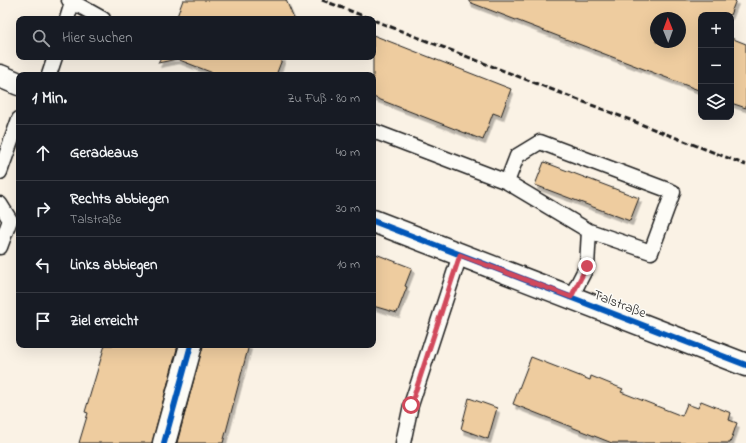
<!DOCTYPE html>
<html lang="de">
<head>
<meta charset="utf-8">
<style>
  :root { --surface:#171b24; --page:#20242c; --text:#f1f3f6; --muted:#9ea1a6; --line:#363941 }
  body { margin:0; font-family:"Indie Flower",sans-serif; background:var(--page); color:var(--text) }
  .controls { position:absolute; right:12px; top:12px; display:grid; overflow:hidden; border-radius:8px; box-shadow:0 4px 16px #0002 }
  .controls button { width:36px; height:36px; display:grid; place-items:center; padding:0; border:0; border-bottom:1px solid var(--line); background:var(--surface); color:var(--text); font:20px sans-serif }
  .compass { position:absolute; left:650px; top:12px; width:36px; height:36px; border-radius:50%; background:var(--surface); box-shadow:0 4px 16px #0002; rotate:359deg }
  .stop { position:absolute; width:12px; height:12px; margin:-9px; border:3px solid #d1495b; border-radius:50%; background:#fff }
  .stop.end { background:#d1495b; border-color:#fff; box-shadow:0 1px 4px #0008 }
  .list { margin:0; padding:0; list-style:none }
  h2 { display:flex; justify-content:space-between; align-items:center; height:52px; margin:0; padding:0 16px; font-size:17px }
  h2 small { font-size:13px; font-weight:400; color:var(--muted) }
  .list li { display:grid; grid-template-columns:26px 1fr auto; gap:12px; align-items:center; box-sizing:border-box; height:56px; padding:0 16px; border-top:1px solid var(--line) }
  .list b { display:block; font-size:15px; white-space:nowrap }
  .list p { margin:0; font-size:13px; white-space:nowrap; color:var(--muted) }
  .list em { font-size:13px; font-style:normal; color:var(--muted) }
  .icon { flex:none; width:22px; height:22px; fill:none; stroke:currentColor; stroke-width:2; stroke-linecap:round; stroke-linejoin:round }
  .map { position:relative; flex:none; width:746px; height:443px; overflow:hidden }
  .search { position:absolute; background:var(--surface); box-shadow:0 4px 16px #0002; left:16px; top:16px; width:360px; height:44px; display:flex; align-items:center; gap:10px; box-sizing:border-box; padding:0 14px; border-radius:8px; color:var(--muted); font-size:15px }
  .panel { position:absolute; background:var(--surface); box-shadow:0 4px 16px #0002; left:16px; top:72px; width:360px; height:276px; border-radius:8px }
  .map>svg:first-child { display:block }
</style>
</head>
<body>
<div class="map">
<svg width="746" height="443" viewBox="0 0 746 443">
  <defs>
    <filter id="shadow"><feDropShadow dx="2.5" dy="4.5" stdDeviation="0" flood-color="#0004"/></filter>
  </defs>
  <rect width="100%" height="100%" fill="#faf2e5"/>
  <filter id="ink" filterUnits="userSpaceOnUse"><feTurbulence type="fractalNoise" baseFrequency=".025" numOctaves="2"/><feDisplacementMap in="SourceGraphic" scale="8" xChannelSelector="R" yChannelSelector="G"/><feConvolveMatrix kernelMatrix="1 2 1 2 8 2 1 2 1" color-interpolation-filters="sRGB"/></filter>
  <g filter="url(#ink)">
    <path fill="#eecc9f" stroke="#1c1c1c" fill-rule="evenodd" filter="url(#shadow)" d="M183,0H286L294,19H176Z
      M469,0H736L730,15H701V91L469,2ZM656,18H680V42H656Z
      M373,35L511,89L501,116L493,113L483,140L373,97Z
      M731,38L746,44V108L731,103Z
      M161,57H283L276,75H218L177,59L158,63Z
      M544,162L639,198L630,221L535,185Z
      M373,253L412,268L405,286L407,287L397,313L373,306Z
      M105,345H178L152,443H79L88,413L85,412Z
      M203,345H249L223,443H177Z
      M531,357L590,380L591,376L623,389L621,392L682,416L687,404L698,408L701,401L731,413L729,420L737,423L730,443H612L513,404Z
      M469,398L497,408L488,439L461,429Z"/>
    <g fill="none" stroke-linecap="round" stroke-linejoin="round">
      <defs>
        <path id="lane" d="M69,0L103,19
          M67,19L72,3
          M49,75L55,57
          M373,131L507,182L589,231L587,266L571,297
          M0,172L19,119
          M507,182L517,156L540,142L673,192L651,252L589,231
          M0,204L10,220L0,247
          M403,443L411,405L460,255"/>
        <path id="street" d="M164,443L191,345"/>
        <path id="secondary" d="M0,76L19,84
          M373,221L746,365"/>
      </defs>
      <use href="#lane" stroke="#1c1c1c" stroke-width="17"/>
      <use href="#street" stroke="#1c1c1c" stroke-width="25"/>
      <use href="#secondary" stroke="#1c1c1c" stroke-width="25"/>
      <use href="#lane" stroke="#fdfcf7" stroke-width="14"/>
      <use href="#street" stroke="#fdfcf7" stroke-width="22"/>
      <use href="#secondary" stroke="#fdfcf7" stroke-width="22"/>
      <path stroke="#1c1c1c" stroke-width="3" stroke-dasharray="6 3" stroke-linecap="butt" d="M322,0L371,19
        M373,20L746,165"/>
      <defs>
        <path id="cycleway" d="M373,221L746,365
          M164,443L191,345"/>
      </defs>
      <use href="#cycleway" stroke="#fdfcf7" stroke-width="8"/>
      <use href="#cycleway" stroke="#0057b8" stroke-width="6"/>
    </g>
  </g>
  <g fill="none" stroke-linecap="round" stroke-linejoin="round" filter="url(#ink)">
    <path stroke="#d1495b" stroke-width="5" d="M411,405L460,255L571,297L587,266"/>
  </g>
  <g text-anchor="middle" stroke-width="3" stroke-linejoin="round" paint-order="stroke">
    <g font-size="14" fill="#1c1c1c" stroke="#fdfcf7">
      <text transform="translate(620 303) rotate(21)" y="5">Talstraße</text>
    </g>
  </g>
</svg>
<div class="controls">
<button>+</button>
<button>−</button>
<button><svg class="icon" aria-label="layers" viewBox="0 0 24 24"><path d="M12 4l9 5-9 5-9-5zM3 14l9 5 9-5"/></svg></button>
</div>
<svg class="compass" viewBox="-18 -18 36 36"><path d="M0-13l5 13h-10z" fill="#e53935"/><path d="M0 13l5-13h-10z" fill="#9ea1a6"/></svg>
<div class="stop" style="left:411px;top:405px"></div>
<div class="stop end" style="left:587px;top:266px"></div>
<div class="search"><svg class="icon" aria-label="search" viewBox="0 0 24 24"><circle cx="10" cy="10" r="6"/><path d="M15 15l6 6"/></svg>Hier suchen</div>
<section class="panel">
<h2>1 Min.<small>Zu Fuß · 80 m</small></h2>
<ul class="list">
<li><svg class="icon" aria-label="ahead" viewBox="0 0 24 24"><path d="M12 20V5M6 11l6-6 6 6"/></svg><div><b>Geradeaus</b></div><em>40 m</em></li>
<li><svg class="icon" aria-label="right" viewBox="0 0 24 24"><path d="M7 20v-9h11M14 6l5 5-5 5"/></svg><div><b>Rechts abbiegen</b><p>Talstraße</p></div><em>30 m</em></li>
<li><svg class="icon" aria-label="left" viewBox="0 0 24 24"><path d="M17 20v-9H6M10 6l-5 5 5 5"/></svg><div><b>Links abbiegen</b></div><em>10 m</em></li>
<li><svg class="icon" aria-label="arrive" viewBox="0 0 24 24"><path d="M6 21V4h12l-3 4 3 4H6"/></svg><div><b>Ziel erreicht</b></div></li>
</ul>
</section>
</div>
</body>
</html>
